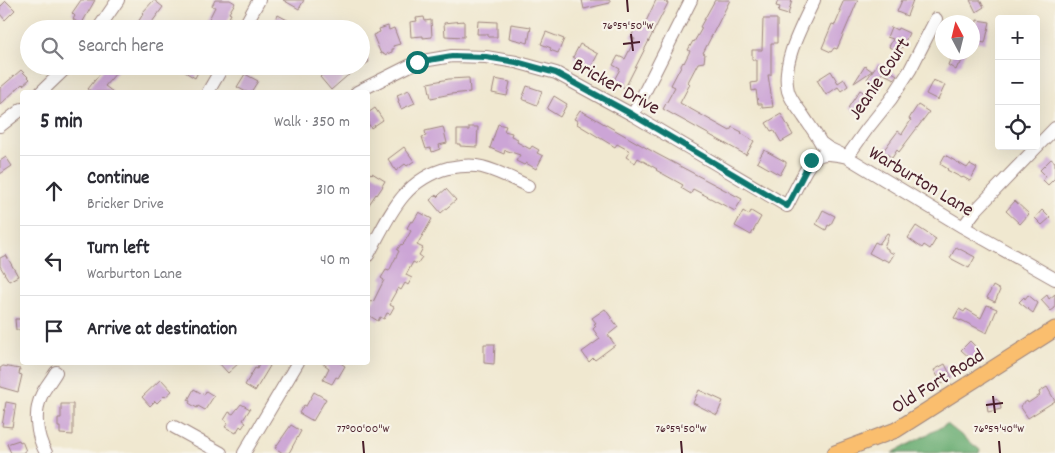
<!DOCTYPE html>
<html lang="en">
<head>
<meta charset="utf-8">
<style>
  :root { --surface:#fff; --page:#f2f2f3; --text:#2b2b33; --muted:#7c7c81; --line:#e1e1e2 }
  body { margin:0; font-family:Dekko,sans-serif; background:var(--page); color:var(--text) }
  .controls { position:absolute; right:15px; top:15px; display:grid; overflow:hidden; border-radius:5px; box-shadow:0 5px 20px #0002 }
  .controls button { width:45px; height:45px; display:grid; place-items:center; padding:0; border:0; border-bottom:1px solid var(--line); background:var(--surface); color:var(--text); font:25px sans-serif }
  .compass { position:absolute; left:935px; top:15px; width:45px; height:45px; border-radius:50%; background:var(--surface); box-shadow:0 5px 20px #0002; rotate:353deg }
  .stop { position:absolute; width:15px; height:15px; margin:-11px; border:4px solid #0f766e; border-radius:50%; background:#fff }
  .stop.end { background:#0f766e; border-color:#fff; box-shadow:0 1px 5px #0008 }
  .list { margin:0; padding:0; list-style:none }
  h2 { display:flex; justify-content:space-between; align-items:center; height:65px; margin:0; padding:0 20px; font-size:21px }
  h2 small { font-size:16px; font-weight:400; color:var(--muted) }
  .list li { display:grid; grid-template-columns:32px 1fr auto; gap:15px; align-items:center; box-sizing:border-box; height:70px; padding:0 20px; border-top:1px solid var(--line) }
  .list b { display:block; font-size:19px; white-space:nowrap }
  .list p { margin:0; font-size:16px; white-space:nowrap; color:var(--muted) }
  .list em { font-size:16px; font-style:normal; color:var(--muted) }
  .icon { flex:none; width:28px; height:28px; fill:none; stroke:currentColor; stroke-width:2; stroke-linecap:round; stroke-linejoin:round }
  .map { position:relative; flex:none; width:1055px; height:453px; overflow:hidden }
  .search { position:absolute; background:var(--surface); box-shadow:0 5px 20px #0002; left:20px; top:20px; width:350px; height:55px; display:flex; align-items:center; gap:12px; box-sizing:border-box; padding:0 18px; border-radius:28px; color:var(--muted); font-size:19px }
  .panel { position:absolute; background:var(--surface); box-shadow:0 5px 20px #0002; left:20px; top:90px; width:350px; height:275px; border-radius:5px }
  .map>svg:first-child { display:block }
</style>
</head>
<body>
<div class="map">
<svg width="1055" height="453" viewBox="0 0 1055 453">
  <rect width="100%" height="100%" fill="#f7f3e8"/>
  <filter id="ink" filterUnits="userSpaceOnUse"><feTurbulence type="fractalNoise" baseFrequency=".02" numOctaves="2"/><feDisplacementMap in="SourceGraphic" scale="10" xChannelSelector="R" yChannelSelector="G"/><feConvolveMatrix kernelMatrix="1 2 1 2 8 2 1 2 1" color-interpolation-filters="sRGB"/></filter>
  <filter id="wash" filterUnits="userSpaceOnUse"><feTurbulence type="fractalNoise" baseFrequency=".0096" numOctaves="4" result="noise"/><feDisplacementMap in="SourceGraphic" scale="20" xChannelSelector="R" yChannelSelector="G"/><feGaussianBlur stdDeviation="1.12" result="paint"/><feColorMatrix in="noise" values="0 0 0 0 0 0 0 0 0 0 0 0 0 0 0 0 0 1.4 0 .05"/><feComposite in="paint" operator="in"/></filter>
  <g filter="url(#wash)">
    <rect width="100%" height="100%" fill="#f0e8d0"/>
    <path fill="#67ac71" stroke="#58664e" d="M947,424L980,450L979,453H892Z"/>
    <g id="blocks">
      <path fill="#cca5d6" d="M81,0H95L81,25L73,19L75,16L72,13Z
        M154,0L163,7L147,29H134L143,14L142,13Z
        M215,0H230L235,3L229,13L231,14L223,29H204L215,7L212,6Z
        M283,0H304L299,9Z
        M582,0H610V3L584,9Z
        M656,0H662L668,3L625,88L613,82L620,69L613,65L618,56L625,59L635,39L631,37L636,27L642,30Z
        M715,0H730L703,53L705,54L704,62L698,63L688,82L690,84L680,103L730,131L732,127L742,132L741,133L754,141L746,155L663,109L675,87L671,85L683,62L684,63L690,51L688,50L693,41L694,42L702,28L700,27Z
        M778,0H792L788,15L778,12L780,7L776,6Z
        M844,0H858L837,49L834,48L831,52L822,48L832,24L835,25L841,11H839Z
        M902,0H913L907,16L897,12Z
        M970,0H980L984,7L976,12Z
        M6,1L15,10L5,20L0,14V7Z
        M278,15L291,22L287,29H270Z
        M424,17L425,21L431,20L432,37L423,38V36L411,37L410,22L417,21L416,18Z
        M763,19H777V43H771V75H768L773,107L762,108V104H758L756,90L752,91L751,83L757,82V60H752V50H762Z
        M977,20L990,22L985,43L975,41L976,36H974Z
        M464,21V37L445,36L444,23Z
        M478,21L497,22V37H488V34H477Z
        M511,24L531,27L528,43L509,38Z
        M388,26L389,30L394,28L400,44L393,46L394,49H392V52L384,55L383,53L381,54L373,35L380,32L379,29Z
        M891,27L897,30L898,28L909,33L902,48L901,47L898,52L889,47L893,39L887,37Z
        M546,32L564,39L558,53L550,50L551,48L541,44Z
        M580,44L598,54L590,69L582,65L583,63L573,57Z
        M361,48L369,62L347,76L331,90L320,77L332,66H361Z
        M953,52H966L960,65H958L956,70L948,65Z
        M878,63L897,75L894,79L882,73L875,85L867,79Z
        M106,66H122L105,86L113,92H92L88,89Z
        M175,66H199L198,69L199,70L195,78Z
        M865,66L872,71L854,83Z
        M21,70L30,79L23,85L22,84L0,105V88Z
        M831,71L838,83L844,79L848,86L841,91L838,87L826,95L817,80Z
        M245,74L258,81L251,92H246L237,87Z
        M467,78H469L470,92L451,94L431,98L428,83L449,79Z
        M495,79L510,82L507,96L492,93Z
        M933,80L945,85L938,100L926,94Z
        M527,86L542,91L537,105L522,99Z
        M409,90L415,103L401,109L398,101H399L397,95Z
        M860,90L871,97L862,109L860,108L855,114L848,108Z
        M554,96L567,104L560,117L547,109Z
        M918,105L929,112L899,152L897,150L892,158L883,151L898,131L902,134L911,120L909,119L912,114Z
        M375,108L383,120L371,128L368,123V113Z
        M580,110L657,154L742,199L735,211L693,189L691,194L681,188L683,185L656,170L657,169L638,158L635,163L626,157L630,151L617,144L615,147L577,124L578,121L574,119Z
        M781,114L793,135L781,142L774,130L771,131L766,123Z
        M498,124L506,126L504,131L512,133L511,136L518,139L517,142L530,149L532,146L539,150L537,153L543,156L536,169L526,163L524,165L516,161L520,155L505,150L504,154L490,148Z
        M443,127L447,143L439,145L440,149L432,152L431,148L426,149L422,137L426,136L425,131Z
        M469,127H478L477,147L460,146V144H457V130H469Z
        M404,147L414,161L407,166L405,164L396,171L388,159Z
        M764,150L786,162V164L780,175L757,162Z
        M945,155L967,168L970,164L977,168L970,181L963,177L962,178L947,170L948,169L940,164Z
        M6,157L12,166L0,174V161Z
        M1051,159L1055,162V178L1048,185L1043,180L1046,176L1040,170Z
        M368,172L371,174L372,173L385,181L382,186H383L377,195L376,194L368,206Z
        M446,189L456,200L441,213L430,200L436,195L437,197L439,195Z
        M1015,201L1029,214L1020,224L1006,211Z
        M823,210L835,216L830,226L828,225L826,230L816,224Z
        M1042,210L1050,218L1042,225L1035,218Z
        M743,211L749,215L751,211L761,217L751,235L735,226Z
        M419,212L432,219L417,245L423,248L419,255L422,257L417,264L413,262L406,275L412,278L408,285L405,283L401,290L398,288L390,302L391,303L390,305L394,307L390,314L387,313L384,319L380,317L378,321L368,315V302L370,303L371,301L373,302L384,280L381,278L386,270L389,271L399,251L397,250L401,244L402,245L404,243L411,231L407,228L411,221L413,222Z
        M916,226L936,239L930,249L924,245L922,248L908,238Z
        M887,233L889,234L884,247L888,249V251L894,254L889,262L883,259L882,260L869,253L875,242L879,244Z
        M956,247L975,257L969,268L950,258Z
        M6,255L18,276L9,281L0,266V258Z
        M993,286L1000,290L995,302L987,298Z
        M1055,294V308L1051,311L1041,300L1047,295L1049,299Z
        M1028,295L1038,303L1033,313L1019,302L1024,297L1025,299Z
        M987,305L997,309L987,333L961,320L960,321L954,318L959,309L964,312L966,309L981,318Z
        M605,309L618,327L608,335L615,345L595,360L593,358L589,362L582,352L600,339L593,329L596,326L594,324L596,323L592,318Z
        M15,319H22V330H16Z
        M970,341L980,351L972,360L961,350Z
        M484,344H495L494,364L484,363Z
        M218,362H240L228,373Z
        M260,362H263L270,366L255,391L245,385L255,368L257,369Z
        M321,362H339L345,366L338,378L336,377L332,384L323,380L329,368Z
        M945,364L952,378L942,384L934,370Z
        M3,366L20,369L19,374L22,375L18,392L0,387V368Z
        M161,379L172,391L165,397L164,396L157,403L155,401L150,406L142,397Z
        M1047,387L1055,401L1028,418L1020,406L1027,401L1028,403L1040,395L1039,392Z
        M194,389L204,395L206,391L214,396L205,410L198,406L197,408L189,403L190,401L188,400Z
        M699,390L723,401L717,415L693,403Z
        M314,392L326,399L313,421L299,413L304,405L306,406Z
        M996,399L1000,402L1001,409L988,412L987,404L994,402Z
        M6,402L16,404L12,427L2,426Z
        M61,404H73V435L60,434V427H58V418H61Z
        M241,404L250,409L243,420L246,422L242,428L240,426L236,433L225,427L228,423L224,420L229,412L233,414Z
        M291,425L301,431L289,453H283L275,448Z
        M19,440L20,442L22,441L26,451H24V453H11L7,444Z"/>
    </g>
  </g>
  <g filter="url(#ink)">
    <use href="#blocks" fill-opacity="0" stroke="#9d847e" stroke-width="1"/>
    <g fill="none" stroke-linecap="round" stroke-linejoin="round">
      <defs>
        <path id="minor" d="M814,0C802,26 781,62 788,91C791,101 799,109 804,117C810,126 816,134 821,143L828,148L847,157L867,129L891,99L910,70L936,19
          M98,29L118,0
          M243,29L259,0
          M41,92L68,66
          M208,92L223,66
          M357,92L417,62L452,56L486,57L516,62L556,73L633,115L787,206C792,196 797,186 802,177C815,152 821,151 847,157L963,227L1055,279
          M633,115L691,0
          M0,126L22,109
          M963,227L975,211L1055,128
          M368,255C389,217 402,180 448,168C459,166 471,164 482,167C498,171 513,179 528,186
          M174,427L221,453
          M46,453C36,435 33,411 43,392C47,385 52,379 56,372
          M244,453L298,362"/>
        <path id="major" d="M835,453L896,430L1055,329"/>
      </defs>
      <use href="#minor" stroke="#9d847e" stroke-width="14"/>
      <use href="#major" stroke="#9d847e" stroke-width="17"/>
      <use href="#minor" stroke="#fff" stroke-width="12"/>
      <use href="#major" stroke="#fabe6e" stroke-width="15"/>
    </g>
  </g>
  <g fill="none" stroke-linecap="round" stroke-linejoin="round" filter="url(#ink)">
    <path stroke="#0f766e" stroke-width="6" d="M417,62L452,56L486,57L516,62L556,73L633,115L787,206L811,160"/>
  </g>
  <path fill="none" stroke="#4a1f2b" stroke-width="2" d="M627,0L628,12M631,34L633,51M623,44L640,42M993,396L995,413M986,405L1003,403M363,441L364,453M681,441L682,453M999,441L1000,453"/>
  <g text-anchor="middle" stroke-width="4.5" stroke-linejoin="round" paint-order="stroke">
    <g font-size="20" fill="#4a1f2b" stroke="#f7f3e8">
      <text transform="translate(878 78) rotate(-56)" y="7">Jeanie Court</text>
      <text transform="translate(617 85) rotate(29)" y="7">Bricker Drive</text>
      <text transform="translate(922 180) rotate(31)" y="7">Warburton Lane</text>
      <text transform="translate(937 380) rotate(-32)" y="7">Old Fort Road</text>
    </g>
  </g>
  <g font-size="12" text-anchor="middle" fill="#4a1f2b" stroke="#f7f3e8" stroke-width="4.5" stroke-linejoin="round" paint-order="stroke">
    <text x="628" y="29">76°59'50"W</text>
    <text x="363" y="432">77°00'00"W</text>
    <text x="681" y="432">76°59'50"W</text>
    <text x="999" y="432">76°59'40"W</text>
  </g>
</svg>
<div class="controls">
<button>+</button>
<button>−</button>
<button><svg class="icon" aria-label="locate" viewBox="0 0 24 24"><circle cx="12" cy="12" r="6"/><path d="M12 2v4M12 18v4M2 12h4M18 12h4"/></svg></button>
</div>
<svg class="compass" viewBox="-18 -18 36 36"><path d="M0-13l5 13h-10z" fill="#e53935"/><path d="M0 13l5-13h-10z" fill="#7c7c81"/></svg>
<div class="stop" style="left:417px;top:62px"></div>
<div class="stop end" style="left:811px;top:160px"></div>
<div class="search"><svg class="icon" aria-label="search" viewBox="0 0 24 24"><circle cx="10" cy="10" r="6"/><path d="M15 15l6 6"/></svg>Search here</div>
<section class="panel">
<h2>5 min<small>Walk · 350 m</small></h2>
<ul class="list">
<li><svg class="icon" aria-label="ahead" viewBox="0 0 24 24"><path d="M12 20V5M6 11l6-6 6 6"/></svg><div><b>Continue</b><p>Bricker Drive</p></div><em>310 m</em></li>
<li><svg class="icon" aria-label="left" viewBox="0 0 24 24"><path d="M17 20v-9H6M10 6l-5 5 5 5"/></svg><div><b>Turn left</b><p>Warburton Lane</p></div><em>40 m</em></li>
<li><svg class="icon" aria-label="arrive" viewBox="0 0 24 24"><path d="M6 21V4h12l-3 4 3 4H6"/></svg><div><b>Arrive at destination</b></div></li>
</ul>
</section>
</div>
</body>
</html>
